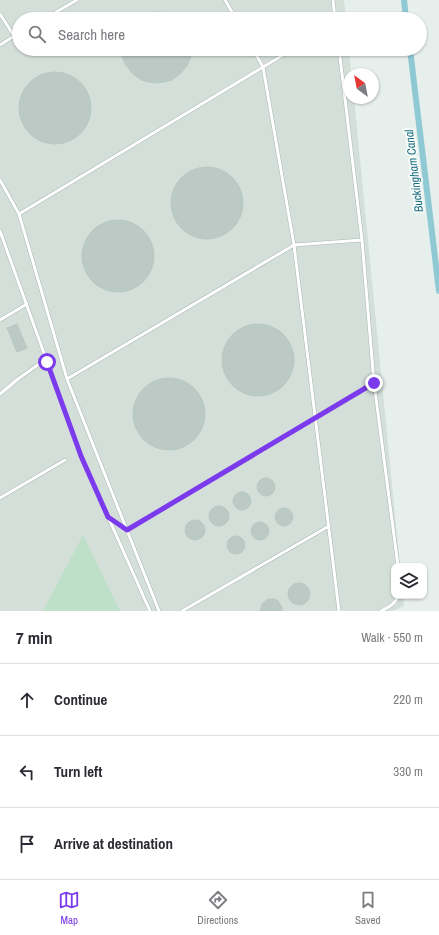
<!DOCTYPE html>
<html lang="en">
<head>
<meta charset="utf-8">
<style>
  :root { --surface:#fff; --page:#f2f2f3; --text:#2b2b33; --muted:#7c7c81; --line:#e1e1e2; --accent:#7c3aed }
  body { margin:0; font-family:"Archivo Narrow",sans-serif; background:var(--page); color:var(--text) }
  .controls { position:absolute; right:12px; bottom:12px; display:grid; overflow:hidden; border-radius:8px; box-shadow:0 1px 3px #0004 }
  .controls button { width:36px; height:36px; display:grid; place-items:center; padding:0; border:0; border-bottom:1px solid var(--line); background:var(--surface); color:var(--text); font:20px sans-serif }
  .compass { position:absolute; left:343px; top:68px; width:36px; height:36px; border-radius:50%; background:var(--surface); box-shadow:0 1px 3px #0004; rotate:328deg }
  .stop { position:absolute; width:12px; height:12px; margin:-9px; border:3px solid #7c3aed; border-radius:50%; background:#fff }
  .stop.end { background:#7c3aed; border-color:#fff; box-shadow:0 1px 4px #0008 }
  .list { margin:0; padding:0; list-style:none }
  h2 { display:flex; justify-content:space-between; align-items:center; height:52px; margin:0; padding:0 16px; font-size:17px }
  h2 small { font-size:13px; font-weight:400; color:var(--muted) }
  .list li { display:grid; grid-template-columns:26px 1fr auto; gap:12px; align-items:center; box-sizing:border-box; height:72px; padding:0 16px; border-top:1px solid var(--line) }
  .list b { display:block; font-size:15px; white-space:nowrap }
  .list em { font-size:13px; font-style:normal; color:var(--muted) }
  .icon { flex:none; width:22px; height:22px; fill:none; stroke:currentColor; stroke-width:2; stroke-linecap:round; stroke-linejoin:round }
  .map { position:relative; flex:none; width:439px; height:611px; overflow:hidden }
  .search { position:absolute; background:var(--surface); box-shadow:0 1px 3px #0004; left:12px; right:12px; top:12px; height:44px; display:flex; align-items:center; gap:10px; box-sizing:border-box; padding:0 14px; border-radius:22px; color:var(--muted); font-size:15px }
  .sheet { height:268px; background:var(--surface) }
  nav { display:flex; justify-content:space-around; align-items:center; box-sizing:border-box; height:56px; border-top:1px solid var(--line); background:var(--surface); font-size:11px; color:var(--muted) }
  nav a { display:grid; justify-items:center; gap:2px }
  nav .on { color:var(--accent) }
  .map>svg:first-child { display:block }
</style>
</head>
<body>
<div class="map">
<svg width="439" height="611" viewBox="0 0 439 611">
  <rect width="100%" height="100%" fill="#e6efeb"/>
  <path fill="#d4dfda" d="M0,0H344L346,19H19V49H349L351,74H349V98H354L400,566H394V596H403L404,606L393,611H0Z"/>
  <path fill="#bfe0c8" d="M83,535L120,611H43Z"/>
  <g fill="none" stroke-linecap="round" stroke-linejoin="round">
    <path stroke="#8ec9d4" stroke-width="6" d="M404,0L406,19
      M410,49L439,291"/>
  </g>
  <path fill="#bbcac4" stroke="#b8c9c2" d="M159,12L166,14L179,19H135L147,14Z
    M121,49H192L191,56L188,64L181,73L172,80L164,82L156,83L149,82L141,80L132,73L125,64L122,56Z
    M19 108a36 36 0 1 1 72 0a36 36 0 1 1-72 0Z
    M171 203a36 36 0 1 1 72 0a36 36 0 1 1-72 0Z
    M82 256a36 36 0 1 1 72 0a36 36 0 1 1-72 0Z
    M17,324L27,348L17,352L7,328Z
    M222 360a36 36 0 1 1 72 0a36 36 0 1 1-72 0Z
    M133 414a36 36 0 1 1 72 0a36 36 0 1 1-72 0Z
    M257 487a9 9 0 1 1 18 0a9 9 0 1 1-18 0Z
    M233 501a9 9 0 1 1 18 0a9 9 0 1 1-18 0Z
    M209 516a10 10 0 1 1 20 0a10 10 0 1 1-20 0Z
    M275 517a9 9 0 1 1 18 0a9 9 0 1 1-18 0Z
    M185 530a10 10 0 1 1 20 0a10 10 0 1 1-20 0Z
    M251 531a9 9 0 1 1 18 0a9 9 0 1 1-18 0Z
    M227 545a9 9 0 1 1 18 0a9 9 0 1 1-18 0Z
    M288 594a11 11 0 1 1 22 0a11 11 0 1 1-22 0Z
    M268,599H275L278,601L282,607V611H260L262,604Z"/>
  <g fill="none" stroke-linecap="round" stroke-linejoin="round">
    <defs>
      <path id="lane" d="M225,0L236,19
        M333,0L335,19
        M0,14L14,36L0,45
        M44,19L77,0
        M14,36L19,33
        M253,49L263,67L294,245L339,611
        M0,180L19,214L67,379L159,611
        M19,214L293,49
        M0,231L81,456L150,611
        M0,320L27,304
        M67,379L294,245L362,240
        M374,383L398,566
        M0,394L18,379L46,359
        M0,498L65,460
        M108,517L127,530L374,383L362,240L339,49
        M182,611L329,526
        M381,611C388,608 396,603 398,596"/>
    </defs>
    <use href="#lane" stroke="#a8b8b2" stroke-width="4"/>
    <use href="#lane" stroke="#fff" stroke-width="3"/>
  </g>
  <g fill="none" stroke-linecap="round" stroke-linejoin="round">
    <path stroke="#7c3aed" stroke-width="5" d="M47,362L81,456L108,517L127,530L374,383"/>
  </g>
  <g text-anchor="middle" stroke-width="4" stroke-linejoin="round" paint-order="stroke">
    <g font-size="12" font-style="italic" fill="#1c6f80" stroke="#f7fbf9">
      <text transform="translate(414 171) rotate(-97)" y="4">Buckingham Canal</text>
    </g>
  </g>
</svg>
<div class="controls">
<button><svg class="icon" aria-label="layers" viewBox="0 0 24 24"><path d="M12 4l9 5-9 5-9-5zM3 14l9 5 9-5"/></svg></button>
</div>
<svg class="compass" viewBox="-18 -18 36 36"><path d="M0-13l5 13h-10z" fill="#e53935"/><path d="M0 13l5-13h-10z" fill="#7c7c81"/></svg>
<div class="stop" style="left:47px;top:362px"></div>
<div class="stop end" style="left:374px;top:383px"></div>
<div class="search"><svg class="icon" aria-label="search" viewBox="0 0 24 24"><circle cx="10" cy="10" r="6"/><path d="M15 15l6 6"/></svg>Search here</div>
</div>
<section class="sheet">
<h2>7 min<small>Walk · 550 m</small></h2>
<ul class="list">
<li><svg class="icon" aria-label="ahead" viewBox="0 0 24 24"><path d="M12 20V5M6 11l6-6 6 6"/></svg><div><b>Continue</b></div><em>220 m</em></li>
<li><svg class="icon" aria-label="left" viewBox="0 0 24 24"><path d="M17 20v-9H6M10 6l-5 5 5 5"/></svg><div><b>Turn left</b></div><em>330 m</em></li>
<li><svg class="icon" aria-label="arrive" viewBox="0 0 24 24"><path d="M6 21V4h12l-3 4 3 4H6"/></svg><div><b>Arrive at destination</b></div></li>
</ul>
</section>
<nav>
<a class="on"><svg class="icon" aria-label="map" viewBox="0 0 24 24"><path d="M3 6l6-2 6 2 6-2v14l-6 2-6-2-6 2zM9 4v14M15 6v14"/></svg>Map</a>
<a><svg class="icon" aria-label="directions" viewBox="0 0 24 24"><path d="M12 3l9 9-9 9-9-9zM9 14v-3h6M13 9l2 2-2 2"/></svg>Directions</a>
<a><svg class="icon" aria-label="saved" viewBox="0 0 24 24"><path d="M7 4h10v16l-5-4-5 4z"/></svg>Saved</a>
</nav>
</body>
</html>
